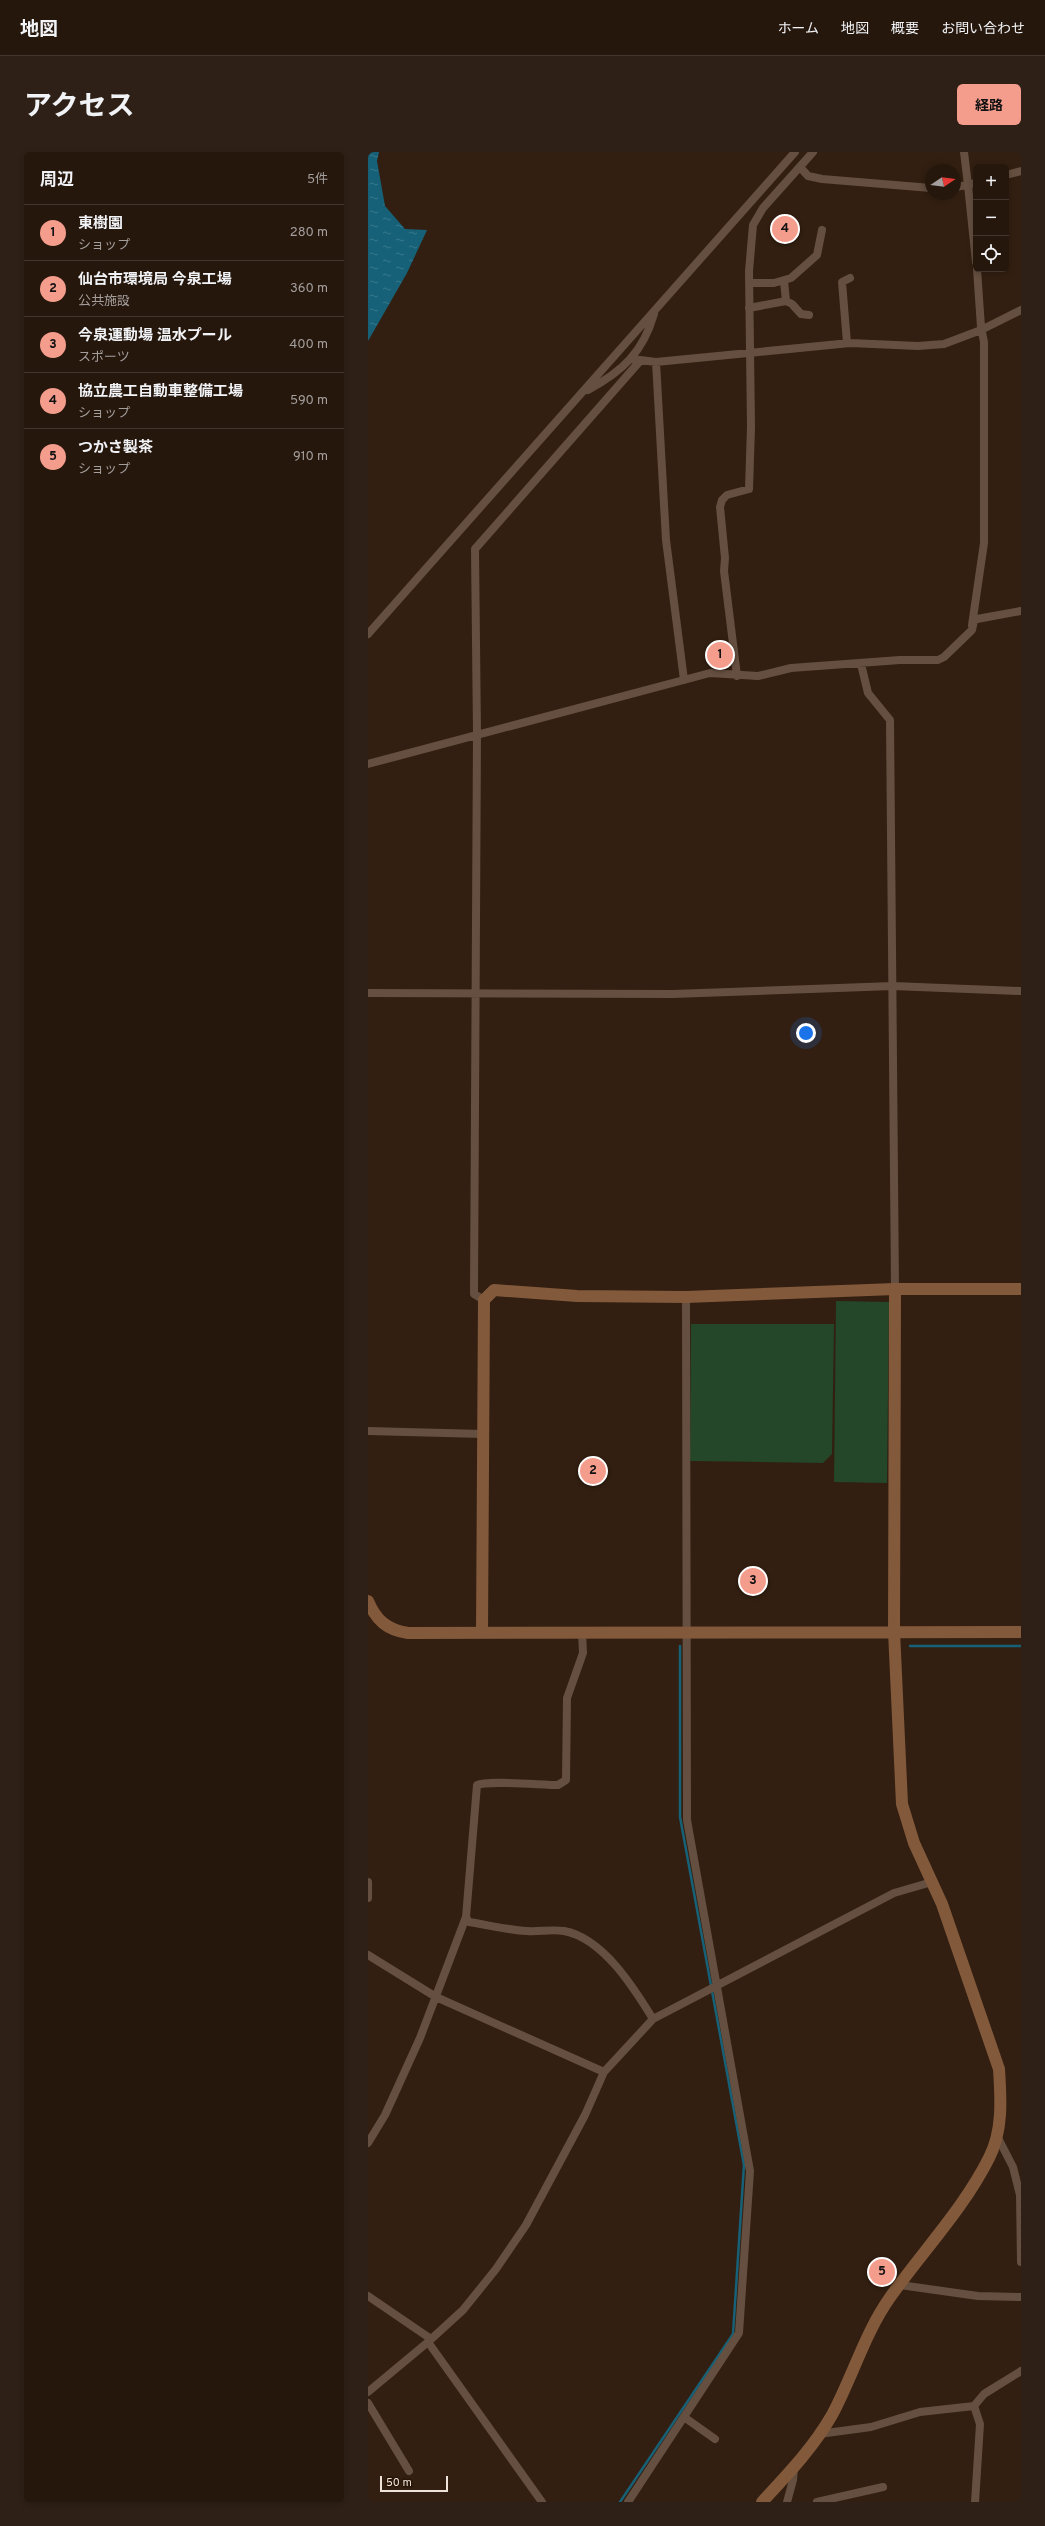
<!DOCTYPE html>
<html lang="ja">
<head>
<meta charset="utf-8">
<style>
  :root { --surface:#26170d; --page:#2e2016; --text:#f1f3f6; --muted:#a49f9d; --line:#42362e; --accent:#f59d8d }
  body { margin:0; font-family:Overpass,"Noto Sans JP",sans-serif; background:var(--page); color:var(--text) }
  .controls { position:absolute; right:12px; top:12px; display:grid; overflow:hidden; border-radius:6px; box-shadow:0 2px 6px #0003 }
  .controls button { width:36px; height:36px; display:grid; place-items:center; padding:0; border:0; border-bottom:1px solid var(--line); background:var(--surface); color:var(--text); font:20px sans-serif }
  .compass { position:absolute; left:557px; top:12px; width:36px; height:36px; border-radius:50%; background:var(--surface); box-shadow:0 2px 6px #0003; rotate:77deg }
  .scale { position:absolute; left:12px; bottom:10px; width:68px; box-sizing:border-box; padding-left:4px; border:2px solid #efe2d9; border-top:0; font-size:11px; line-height:14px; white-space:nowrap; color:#efe2d9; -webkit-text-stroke:3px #281608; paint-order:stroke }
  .you { position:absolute; left:438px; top:881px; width:14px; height:14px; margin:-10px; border:3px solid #fff; border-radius:50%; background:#1a73e8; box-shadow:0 0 0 6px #1a73e833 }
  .badge { display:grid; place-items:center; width:26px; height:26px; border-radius:50%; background:var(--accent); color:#111; font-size:13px; font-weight:700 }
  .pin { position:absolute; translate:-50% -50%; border:2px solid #fff; box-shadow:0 1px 4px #0006 }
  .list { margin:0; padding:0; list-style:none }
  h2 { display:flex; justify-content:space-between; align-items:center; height:52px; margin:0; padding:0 16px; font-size:17px }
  h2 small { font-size:13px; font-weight:400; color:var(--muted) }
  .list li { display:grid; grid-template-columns:26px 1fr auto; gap:12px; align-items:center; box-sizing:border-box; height:56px; padding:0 16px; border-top:1px solid var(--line) }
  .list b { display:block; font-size:15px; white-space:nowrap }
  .list p { margin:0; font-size:13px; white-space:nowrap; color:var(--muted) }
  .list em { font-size:13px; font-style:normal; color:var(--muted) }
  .icon { flex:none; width:22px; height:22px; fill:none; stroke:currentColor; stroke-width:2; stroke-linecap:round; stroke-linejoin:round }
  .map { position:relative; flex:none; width:653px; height:2350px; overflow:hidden; border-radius:6px }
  header { display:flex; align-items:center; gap:24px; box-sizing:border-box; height:56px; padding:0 20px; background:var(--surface); border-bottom:1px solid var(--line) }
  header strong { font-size:19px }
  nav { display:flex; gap:22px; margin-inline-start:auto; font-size:14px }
  .intro { display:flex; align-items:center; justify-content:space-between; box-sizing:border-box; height:96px; padding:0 24px }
  h1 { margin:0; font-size:28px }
  .button { padding:10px 18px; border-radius:6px; background:var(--accent); color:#111; font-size:14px; font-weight:700 }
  main { display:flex; gap:24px; padding:0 24px }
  aside { flex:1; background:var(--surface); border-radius:6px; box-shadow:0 2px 6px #0003 }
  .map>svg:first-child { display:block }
</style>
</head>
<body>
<header>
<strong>地図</strong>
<nav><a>ホーム</a><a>地図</a><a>概要</a><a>お問い合わせ</a></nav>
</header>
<div class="intro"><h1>アクセス</h1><a class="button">経路</a></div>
<main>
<aside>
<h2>周辺<small>5件</small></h2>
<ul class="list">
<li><span class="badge">1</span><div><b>東樹園</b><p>ショップ</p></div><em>280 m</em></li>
<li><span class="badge">2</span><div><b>仙台市環境局 今泉工場</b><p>公共施設</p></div><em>360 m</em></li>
<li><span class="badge">3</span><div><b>今泉運動場 温水プール</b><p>スポーツ</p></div><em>400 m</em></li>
<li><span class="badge">4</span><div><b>協立農工自動車整備工場</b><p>ショップ</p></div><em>590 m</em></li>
<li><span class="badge">5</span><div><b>つかさ製茶</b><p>ショップ</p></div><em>910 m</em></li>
</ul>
</aside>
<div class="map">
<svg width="653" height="2350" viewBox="0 0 653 2350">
  <defs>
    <pattern id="water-ripples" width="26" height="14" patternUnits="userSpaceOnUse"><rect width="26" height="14" fill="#166177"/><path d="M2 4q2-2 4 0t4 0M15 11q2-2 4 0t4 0" fill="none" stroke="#38778a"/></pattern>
  </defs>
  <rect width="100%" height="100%" fill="#321f11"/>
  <path fill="#234728" d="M468,1149L521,1150L519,1331L466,1330Z
    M323,1172H466L464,1302L455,1311L322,1309Z"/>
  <path fill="url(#water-ripples)" d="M0,0H11L9,9L17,54L37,77L59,78L39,121L0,189Z"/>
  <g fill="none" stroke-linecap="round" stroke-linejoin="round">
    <path stroke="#166177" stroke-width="2.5" d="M542,1494H653
      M252,2350L365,2182L376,2013L312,1665V1494"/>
    <path stroke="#654f40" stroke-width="8" d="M596,0L600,33L608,31
      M432,15L440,24L454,27L563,36
      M638,23L653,19
      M587,35L600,33L608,110
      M416,129L418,149
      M381,131H406L423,126L449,103L454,78
      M381,156L418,149L424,152L433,162L441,163
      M479,191L474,130L482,126
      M264,207L288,210L482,191L550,194L576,192L613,178L653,158
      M288,210L298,388L316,528
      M220,238C255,219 275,200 286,162
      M604,473L616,391V190L613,175L609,117
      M0,482L427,0
      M493,512L500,541L522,568L527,1137
      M369,524L356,419L357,406L352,355L354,348L359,343L381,337L383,275L381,119L385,73L395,56L445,0
      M0,612L342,521L390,524L423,516L532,508H570L576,505L604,478L606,469L609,467L653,459
      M0,841L305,842L525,834L653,839
      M116,1148L106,1142L109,582L107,397L272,209
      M0,1279L115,1282
      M214,1480L215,1501L199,1546L198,1628L190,1633C174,1633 119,1628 109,1633L98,1765L101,1770C120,1773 140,1778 159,1779C171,1780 183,1777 196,1779C235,1786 266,1836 285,1867
      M0,1730V1746
      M0,1803L68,1845L236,1920
      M629,1984L645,2015L652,2043L653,2110
      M0,1991L17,1963L52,1886L98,1765
      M532,2133L610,2144L653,2145
      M0,2144L63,2187
      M60,2190L95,2158L128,2117L158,2073L217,1963L236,1920L285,1867L526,1741L564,1730
      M0,2240L60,2190L174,2350
      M0,2251L41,2319
      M606,2254L616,2242L653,2219
      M316,2265L347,2287
      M451,2282L503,2275L552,2260L606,2254L612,2272L607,2350
      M260,2350L371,2181L382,2019L319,1668L318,1145
      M419,2350L425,2328L426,2316
      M449,2350L515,2335"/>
    <path stroke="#83593b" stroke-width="12" d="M0,1449C8,1468 19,1478 40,1481L653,1480
      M114,1481L116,1148L126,1138L209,1144L318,1145L527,1137H653
      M394,2350C420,2322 445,2296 464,2263C485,2224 497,2180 523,2144C555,2099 596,2056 621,2006C635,1979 633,1947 631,1917L574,1752L546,1691L534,1652L526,1479L527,1137"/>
  </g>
</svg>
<div class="controls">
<button>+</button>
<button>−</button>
<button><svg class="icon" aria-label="locate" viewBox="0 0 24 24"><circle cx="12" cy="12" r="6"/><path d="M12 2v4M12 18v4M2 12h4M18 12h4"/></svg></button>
</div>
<svg class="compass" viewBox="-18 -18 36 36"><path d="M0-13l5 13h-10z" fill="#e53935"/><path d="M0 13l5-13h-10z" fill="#a49f9d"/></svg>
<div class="scale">50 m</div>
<div class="you"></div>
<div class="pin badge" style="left:352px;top:503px">1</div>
<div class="pin badge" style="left:225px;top:1319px">2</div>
<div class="pin badge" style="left:385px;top:1429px">3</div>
<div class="pin badge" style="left:417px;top:77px">4</div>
<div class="pin badge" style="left:514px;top:2120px">5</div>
</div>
</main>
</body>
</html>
